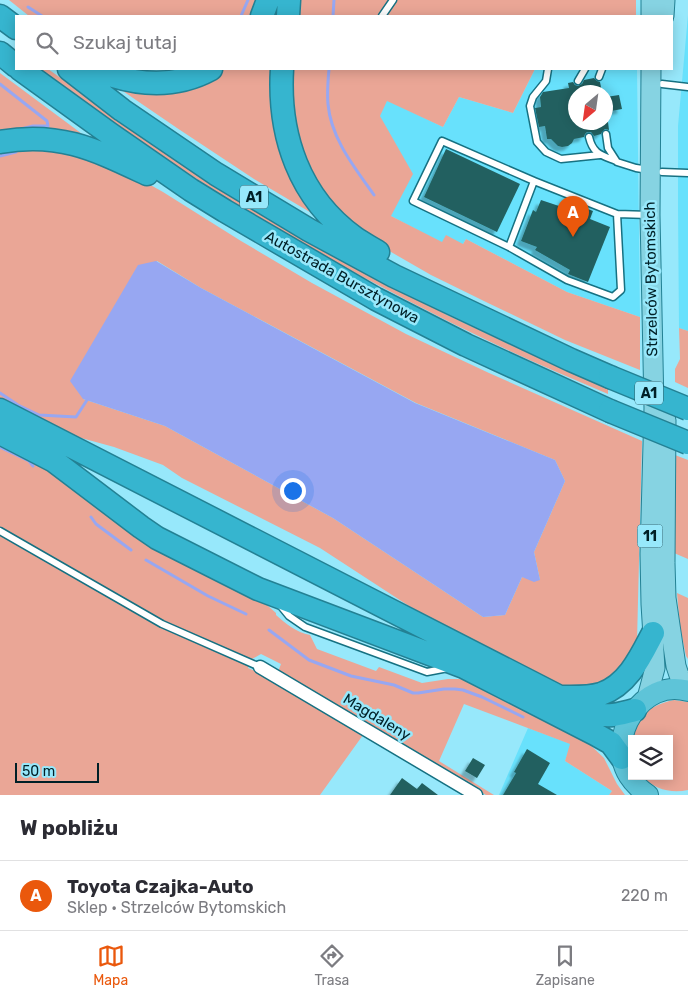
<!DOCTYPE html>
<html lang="pl">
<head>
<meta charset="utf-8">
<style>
  :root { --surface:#fff; --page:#f7f7f7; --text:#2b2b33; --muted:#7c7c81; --line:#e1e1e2; --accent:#ea580c }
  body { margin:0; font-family:Rubik,sans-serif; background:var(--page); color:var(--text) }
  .controls { position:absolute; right:15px; bottom:15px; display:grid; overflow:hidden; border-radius:0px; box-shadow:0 2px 12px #0003 }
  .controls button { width:45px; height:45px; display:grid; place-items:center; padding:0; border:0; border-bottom:1px solid var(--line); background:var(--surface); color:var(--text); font:25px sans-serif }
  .compass { position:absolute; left:568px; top:85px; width:45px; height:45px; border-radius:50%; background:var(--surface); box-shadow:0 2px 12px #0003; rotate:209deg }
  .scale { position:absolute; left:15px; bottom:12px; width:84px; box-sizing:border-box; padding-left:5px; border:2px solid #002027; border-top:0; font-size:14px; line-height:18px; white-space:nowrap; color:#002027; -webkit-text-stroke:4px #97e8fb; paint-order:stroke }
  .you { position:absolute; left:292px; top:490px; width:18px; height:18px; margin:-12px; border:4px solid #fff; border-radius:50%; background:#1a73e8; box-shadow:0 0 0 8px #1a73e833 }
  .badge { display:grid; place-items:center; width:32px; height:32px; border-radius:50%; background:var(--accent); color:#fff; font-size:16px; font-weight:700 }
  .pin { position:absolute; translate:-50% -41px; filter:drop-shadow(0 1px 2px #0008) }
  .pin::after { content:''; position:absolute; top:26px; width:18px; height:15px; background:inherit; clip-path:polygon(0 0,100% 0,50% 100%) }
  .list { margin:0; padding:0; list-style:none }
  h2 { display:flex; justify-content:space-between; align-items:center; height:65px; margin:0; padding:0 20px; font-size:21px }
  h2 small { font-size:16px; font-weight:400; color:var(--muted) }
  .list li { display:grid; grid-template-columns:32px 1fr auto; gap:15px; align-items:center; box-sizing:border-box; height:70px; padding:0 20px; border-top:1px solid var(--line) }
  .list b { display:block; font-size:19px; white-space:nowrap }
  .list p { margin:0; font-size:16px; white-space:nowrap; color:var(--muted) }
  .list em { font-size:16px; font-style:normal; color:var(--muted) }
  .icon { flex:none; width:28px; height:28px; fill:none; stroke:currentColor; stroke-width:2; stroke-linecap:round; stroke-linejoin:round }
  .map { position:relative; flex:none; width:688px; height:795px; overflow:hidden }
  .search { position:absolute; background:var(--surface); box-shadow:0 2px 12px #0003; left:15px; right:15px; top:15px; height:55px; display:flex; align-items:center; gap:12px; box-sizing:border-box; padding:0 18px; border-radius:0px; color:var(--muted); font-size:19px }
  .sheet { height:135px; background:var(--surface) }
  nav { display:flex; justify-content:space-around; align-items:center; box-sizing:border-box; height:70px; border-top:1px solid var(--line); background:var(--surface); font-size:14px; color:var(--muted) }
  nav a { display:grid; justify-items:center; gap:2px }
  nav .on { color:var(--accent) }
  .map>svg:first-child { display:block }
</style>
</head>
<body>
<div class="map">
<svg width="688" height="795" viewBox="0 0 688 795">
  <defs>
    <filter id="shadow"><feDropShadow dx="-4.5" dy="4.5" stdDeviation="1" flood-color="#0004"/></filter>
  </defs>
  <rect width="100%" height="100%" fill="#97e8fb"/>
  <path fill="#68e1fc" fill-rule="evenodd" d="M688,15V331L679,328L678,208V126Z
    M535,69H637L640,317L567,292L466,239L463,244L442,243L391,216L379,116L387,100L443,127L459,97L513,113ZM576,92H606V122H576Z
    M528,728L571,744L565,761L612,791L609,795H499Z"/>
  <path fill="#eaa696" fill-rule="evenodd" d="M9,0H261L254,16H29Z
    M296,0H636V16H294Z
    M39,69H48L127,125L368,274L447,315L513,346L608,389V394C571,378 533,362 497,345C394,296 293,241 197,179C143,144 90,108 39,69Z
    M221,69H276L325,221L254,179L177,128L114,85Z
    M289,69H535L513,113L459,97L443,127L387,101L380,116L413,174L391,216L442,242L446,235L463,244L466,239L567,292L640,317V370L565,340L488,303L431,275L365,237L335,210L312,179L292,130Z
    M0,73L97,145L0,137Z
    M51,147L129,173L163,192L241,241L312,283L406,334L489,373L642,441L637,641L615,680L571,692L452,634L320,548L182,478L163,465L114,447L63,433L0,400V149ZM157,261L201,288L416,403L555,460L565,481L534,552L540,580L522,577L505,615L483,617L333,518L165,426L83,399Z
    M679,328L688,331V388L675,382V369L680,359Z
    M0,443L45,466L259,598L276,613V615C286,624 296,632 310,635L317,649L376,671L379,667L422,683L448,679H458L468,680L584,739L604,758L617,784L625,795H609L612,791L565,761L570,744L464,704L439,761L494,795H486L424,760L278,672L281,664L261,654L252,659L248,668L268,677L363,735L320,795H0Z
    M675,455L688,460V559L674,553Z
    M677,593L688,598V659L686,656L680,627Z
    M674,700L688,702V790C671,794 654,789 642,776H669V739H632V754C628,723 645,706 674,700Z"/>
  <path fill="#97a7f2" d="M156,261L201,288L415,403L555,460L565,481L534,552L540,580L534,582L522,577L505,615L483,617L333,518L165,426L83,399L70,381L138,265Z"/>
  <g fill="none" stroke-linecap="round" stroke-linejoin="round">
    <path stroke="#97a7f2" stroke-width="3" d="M28,7L42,16
      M241,16L248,0
      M333,16L334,0
      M329,69C328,80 327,93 328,104C331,139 355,168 374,195
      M0,84L47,121L48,126H33L21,129
      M0,156L16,152
      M0,393L18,405L39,415L76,417L87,400
      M0,447L29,461L33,466
      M91,517L96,524L131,550
      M146,560L208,596L246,614
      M269,630L309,660L351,676L394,685L413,693H418L444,689H455L463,690L482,697L523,717"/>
  </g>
  <path fill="#236160" filter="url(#shadow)" d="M594,78L597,81L600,82L602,92H576V122H608L609,130L605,129L602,132L601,134L594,136L591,132H587L585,134L584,137L574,139L572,143L568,146L562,147L558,146L551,139H547L545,126L539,127L535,108L541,107L540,97L543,92L569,88L568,83L573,82L575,85L578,86L582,84L584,80Z
    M619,95L622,109L606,112V97Z
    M446,149L520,184L497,232L424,197Z
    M541,200L565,208L567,201L593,211L590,219L610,227L588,282L568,274L570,270L535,250L537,247L521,241L533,210L536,212Z
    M527,749L550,763L538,784L557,795H503L516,773L514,772Z
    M473,758L485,765L477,778L465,771Z
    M402,778L417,789L422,783L438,795H390Z"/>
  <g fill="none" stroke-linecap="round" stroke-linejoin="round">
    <defs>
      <path id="service" d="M382,16L393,0
        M548,69L546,81L533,97L530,106L537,142L546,152L561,159L600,155
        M599,77L602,69
        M578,81L585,69
        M662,84L688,87
        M606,134L608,148L617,162L636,168L649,170
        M589,137C593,154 601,155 616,161
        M662,172L688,173
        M534,181L442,141L413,201L509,247L534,181L617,214
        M509,247L567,280L613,297L621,290L617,214L649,215
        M0,531L162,624L260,667
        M280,605L289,616L305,627L427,672L448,668"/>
      <path id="minor" d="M260,667L476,795"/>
      <path id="primary" d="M651,0V16
        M664,16L665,0
        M666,420L665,563L666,598L676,666L679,675L688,687
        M647,698L655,668L651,604L650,554L654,408L650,215L651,69"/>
      <path id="trunk" d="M648,795C641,790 634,784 629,776C605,738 642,677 688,691"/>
      <path id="motorway" d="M0,16L16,28
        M262,16L268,0
        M288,16L289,0
        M0,53L16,66
        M20,69L110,134L191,190L225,211L376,299L466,345L610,411
        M69,69L122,110L216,174L309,230L394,276L571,360L610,377
        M95,69C101,72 107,74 113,76C146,86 180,86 211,69
        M282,69C278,135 299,198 355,238C362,243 370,247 378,252
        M0,142C59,131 96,150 147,174
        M0,410L589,712C609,718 615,715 635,710
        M0,433L54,461L141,527L157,538L258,589L464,667L595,734L611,743L622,758
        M559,697C573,697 588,698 601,694C628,685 641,656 653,633"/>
    </defs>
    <use href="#service" stroke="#167182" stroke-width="9"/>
    <use href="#minor" stroke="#167182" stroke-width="15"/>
    <use href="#primary" stroke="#238194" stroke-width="21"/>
    <use href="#trunk" stroke="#238194" stroke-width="22"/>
    <use href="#motorway" stroke="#238194" stroke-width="25"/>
    <use href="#service" stroke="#fff" stroke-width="6"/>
    <use href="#minor" stroke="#fff" stroke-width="12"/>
    <use href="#primary" stroke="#86d3e2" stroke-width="19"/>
    <use href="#trunk" stroke="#5ec4d8" stroke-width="20"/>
    <use href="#motorway" stroke="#36b5cf" stroke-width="22"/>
    <defs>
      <path id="motorway-bridge" d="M610,377L688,409
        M610,411L688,443"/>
    </defs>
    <use href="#motorway-bridge" stroke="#238194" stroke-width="25" stroke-linecap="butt"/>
    <use href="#motorway-bridge" stroke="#36b5cf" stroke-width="22"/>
  </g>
  <g text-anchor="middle" stroke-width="5" stroke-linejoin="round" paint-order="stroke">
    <g fill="#97e8fb" stroke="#2d5c67" stroke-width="1">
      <rect x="240" y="185.5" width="28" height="23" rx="4"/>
      <rect x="635" y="381.5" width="28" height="23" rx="4"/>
      <rect x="637.5" y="524.5" width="25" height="23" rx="4"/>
    </g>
    <g font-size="14" font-weight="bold" fill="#002027">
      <text x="254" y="202">A1</text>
      <text x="649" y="398">A1</text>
      <text x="650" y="541">11</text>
    </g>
    <g font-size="15" fill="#002027" stroke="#97e8fb">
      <text transform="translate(342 277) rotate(29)" y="5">Autostrada Bursztynowa</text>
      <text transform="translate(651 279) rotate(-91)" y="5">Strzelców Bytomskich</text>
      <text transform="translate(377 717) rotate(31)" y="5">Magdaleny</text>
    </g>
  </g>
</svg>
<div class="controls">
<button><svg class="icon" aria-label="layers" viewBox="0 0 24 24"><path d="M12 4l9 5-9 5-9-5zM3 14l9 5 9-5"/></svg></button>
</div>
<svg class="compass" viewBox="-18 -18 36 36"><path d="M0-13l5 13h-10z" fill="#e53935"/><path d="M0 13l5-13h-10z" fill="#7c7c81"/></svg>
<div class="scale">50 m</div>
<div class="you"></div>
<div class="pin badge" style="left:573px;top:237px">A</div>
<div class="search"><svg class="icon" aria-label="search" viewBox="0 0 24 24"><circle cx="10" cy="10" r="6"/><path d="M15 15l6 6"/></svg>Szukaj tutaj</div>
</div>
<section class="sheet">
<h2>W pobliżu<small></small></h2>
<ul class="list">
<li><span class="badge">A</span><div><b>Toyota Czajka-Auto</b><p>Sklep · Strzelców Bytomskich</p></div><em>220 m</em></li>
</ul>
</section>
<nav>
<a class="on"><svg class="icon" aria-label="map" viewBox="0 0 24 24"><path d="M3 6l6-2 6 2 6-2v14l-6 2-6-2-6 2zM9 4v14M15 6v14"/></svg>Mapa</a>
<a><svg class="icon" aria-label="directions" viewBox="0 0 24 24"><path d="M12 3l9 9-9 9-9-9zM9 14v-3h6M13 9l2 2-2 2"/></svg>Trasa</a>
<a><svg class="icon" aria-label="saved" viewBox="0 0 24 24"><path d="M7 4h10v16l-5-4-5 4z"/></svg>Zapisane</a>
</nav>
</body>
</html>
